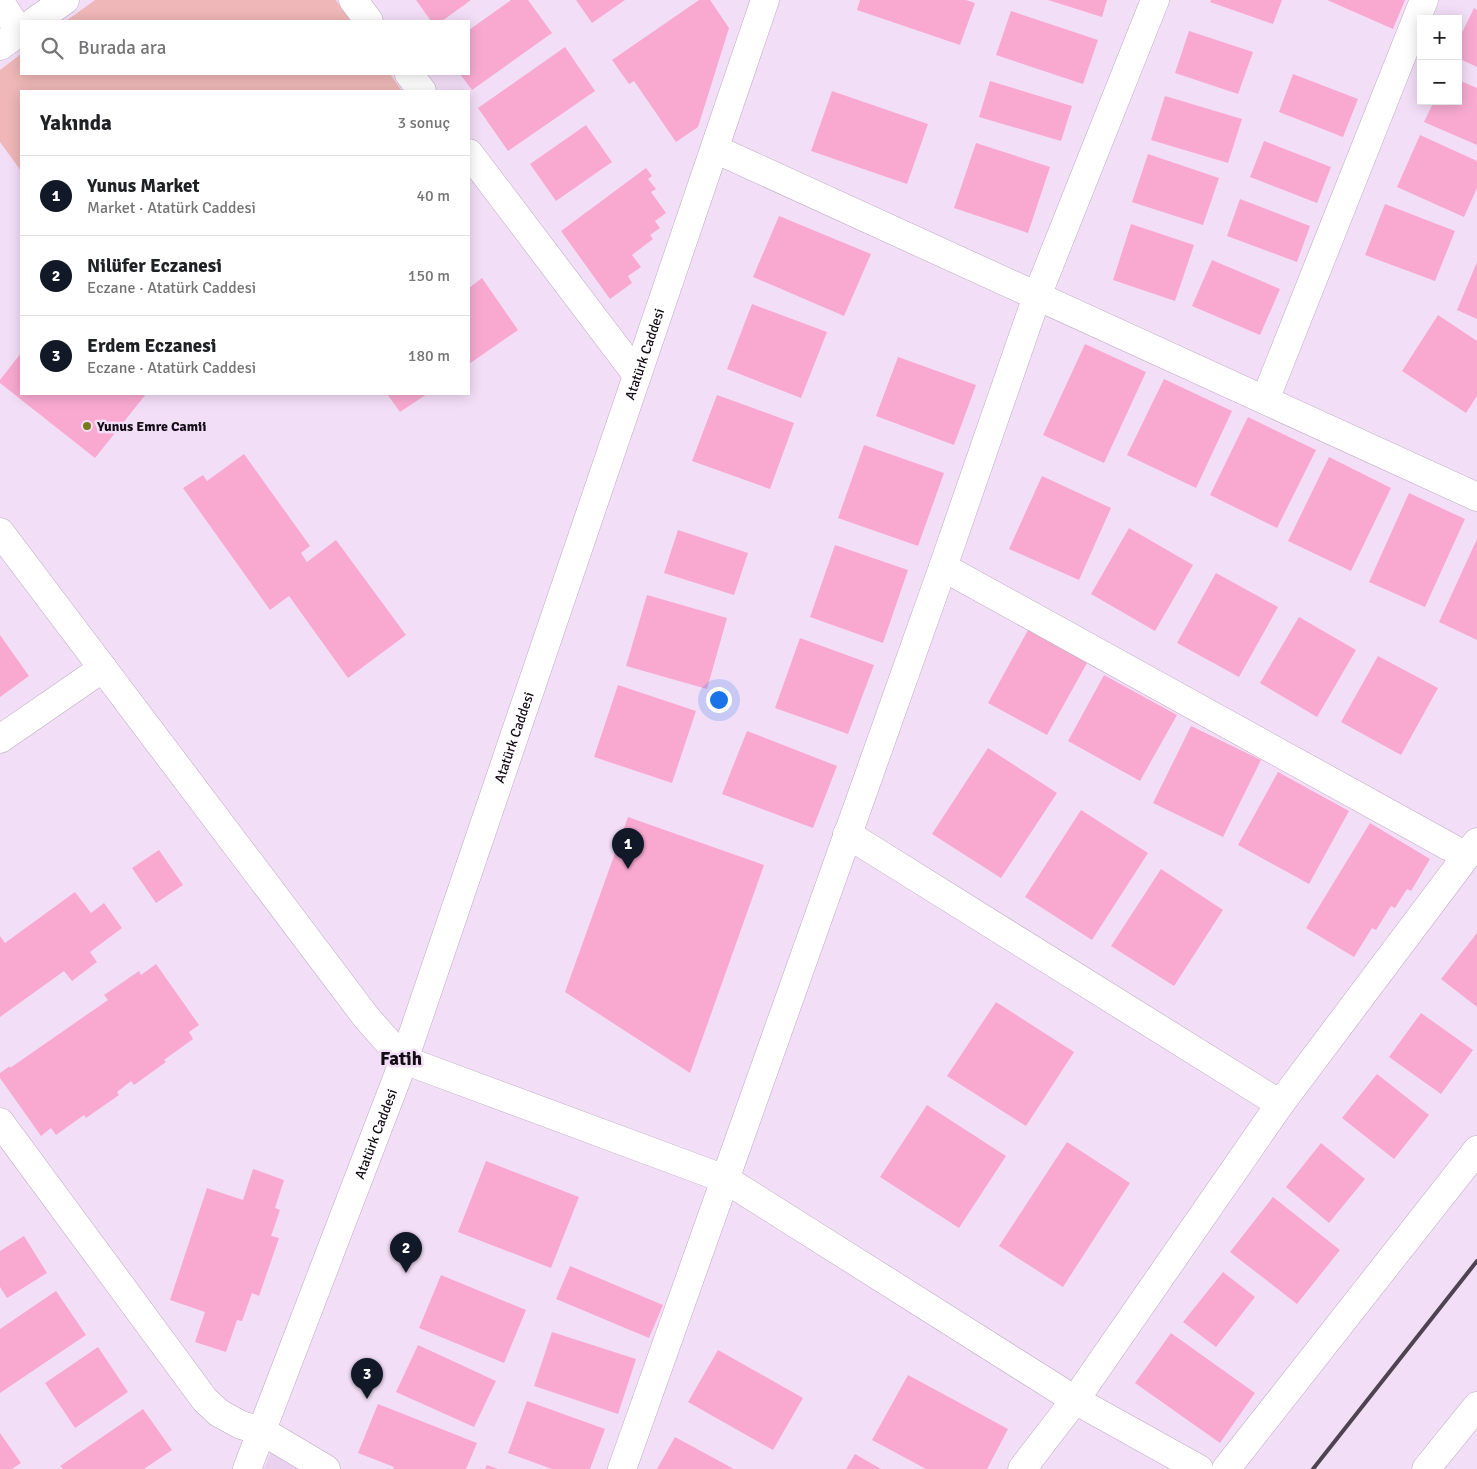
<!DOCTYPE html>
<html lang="tr">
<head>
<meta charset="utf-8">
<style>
  :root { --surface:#fff; --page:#f6f6f6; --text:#202124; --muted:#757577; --line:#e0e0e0; --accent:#111827 }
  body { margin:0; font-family:Signika,sans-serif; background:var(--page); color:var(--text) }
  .controls { position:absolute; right:15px; top:15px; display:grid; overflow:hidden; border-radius:0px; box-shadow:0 2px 12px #0003 }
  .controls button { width:45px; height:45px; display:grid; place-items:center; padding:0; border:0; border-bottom:1px solid var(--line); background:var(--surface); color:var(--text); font:25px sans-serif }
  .you { position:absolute; left:718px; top:699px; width:18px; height:18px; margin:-12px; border:4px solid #fff; border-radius:50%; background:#1a73e8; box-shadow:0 0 0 8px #1a73e833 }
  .badge { display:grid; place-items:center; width:32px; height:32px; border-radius:50%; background:var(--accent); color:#fff; font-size:16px; font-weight:700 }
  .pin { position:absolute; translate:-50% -41px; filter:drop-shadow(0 1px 2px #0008) }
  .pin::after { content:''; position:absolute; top:26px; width:18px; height:15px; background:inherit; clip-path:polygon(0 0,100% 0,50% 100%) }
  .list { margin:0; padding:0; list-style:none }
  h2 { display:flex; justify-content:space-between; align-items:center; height:65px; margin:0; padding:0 20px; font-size:21px }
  h2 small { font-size:16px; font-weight:400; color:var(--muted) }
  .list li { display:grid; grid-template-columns:32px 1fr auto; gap:15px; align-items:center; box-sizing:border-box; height:80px; padding:0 20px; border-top:1px solid var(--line) }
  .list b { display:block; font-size:19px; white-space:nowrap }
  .list p { margin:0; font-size:16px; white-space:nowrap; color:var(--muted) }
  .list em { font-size:16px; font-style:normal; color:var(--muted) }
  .icon { flex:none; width:28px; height:28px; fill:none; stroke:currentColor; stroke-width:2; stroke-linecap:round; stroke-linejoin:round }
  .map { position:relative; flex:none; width:1477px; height:1469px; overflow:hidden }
  .search { position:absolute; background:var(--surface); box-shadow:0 2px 12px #0003; left:20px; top:20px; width:450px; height:55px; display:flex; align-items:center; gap:12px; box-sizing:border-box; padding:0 18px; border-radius:0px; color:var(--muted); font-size:19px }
  .panel { position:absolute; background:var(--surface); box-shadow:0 2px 12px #0003; left:20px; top:90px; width:450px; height:305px; border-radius:0px }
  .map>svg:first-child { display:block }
</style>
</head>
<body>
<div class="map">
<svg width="1477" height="1469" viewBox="0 0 1477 1469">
  <rect width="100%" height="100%" fill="#f3def8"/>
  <path fill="#ead1f0" d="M274,1444L313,1469H264Z"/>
  <path fill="#efb7b7" d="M95,0H336L351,21H66Z
    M21,54V74H390L402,91H21V171L0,142V70Z"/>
  <path fill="#f9a9d0" d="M416,0H471L442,21H431Z
    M511,0H528L552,33L472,90L460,74H469V30Z
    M576,0H625L592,23Z
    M699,0H710L729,28L698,127L676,142L634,81L629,84L612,60Z
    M860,0H966L975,3L960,45L857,10Z
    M1048,0H1107L1102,17Z
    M1211,0H1282L1273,24L1210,2Z
    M1327,0H1405L1393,29Z
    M1474,8L1477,10V67L1458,58V41Z
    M1011,11L1098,40L1083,84L996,55Z
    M1189,31L1253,52L1238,94L1175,73Z
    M565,47L595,91L508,151L478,108Z
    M1293,74L1358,99L1343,137L1279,112Z
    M1458,80L1477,88V145L1424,122L1434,101H1458Z
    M990,81L1072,106L1061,141L979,117Z
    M832,91L928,124L907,184L811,151Z
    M1165,96L1242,119L1228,163L1151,140Z
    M586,125L612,162L556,201L530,164Z
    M1420,135L1477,161V188L1464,217L1397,187Z
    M1264,141L1331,167L1317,203L1250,177Z
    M976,143L1050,167L1028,233L954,208Z
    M1148,154L1219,178L1203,225L1132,202Z
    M646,168L652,176L648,179L656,189L651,192L666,213L655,221L660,228L650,235L653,239L632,255L641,267L628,276L632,283L610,299L561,231Z
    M1240,199L1310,226L1297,262L1227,236Z
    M1385,204L1455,231L1435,281L1365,255Z
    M779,216L871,254L844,316L753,277Z
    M1131,224L1194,245L1175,301L1113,280Z
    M1212,260L1280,289L1260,335L1192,306Z
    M1477,262V319L1457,310Z
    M482,278L518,330L469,364V288Z
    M752,304L827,332L801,398L727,369Z
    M1438,315L1477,341V396L1466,413L1402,371Z
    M1085,344L1146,372L1104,463L1043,435Z
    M21,353V394H146L95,458L0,383V380Z
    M898,357L976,385L954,445L876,416Z
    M1164,379L1232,411L1196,488L1127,455Z
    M387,394H427L400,412Z
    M717,395L794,423L770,489L692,461Z
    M1248,417L1316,450L1277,528L1210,495Z
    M864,445L944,473L918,546L838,518Z
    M244,454L310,546L301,553L307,562L336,540L406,635L348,678L289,596L270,610L183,488L203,475L207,481Z
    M1329,457L1391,488L1351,571L1288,541Z
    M1042,476L1111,508L1079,580L1009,549Z
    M1409,493L1465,519L1425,607L1369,582Z
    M1129,528L1193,565L1155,631L1091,594Z
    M678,530L748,553L734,595L664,573Z
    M1477,539V640L1439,622Z
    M835,545L908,570L883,643L810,617Z
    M1216,573L1278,607L1239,677L1177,643Z
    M647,595L727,618L707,689L626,666Z
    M1299,617L1356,650L1317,717L1260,683Z
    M1028,630L1087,663L1047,735L988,703Z
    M0,635L29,676L0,697Z
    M800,638L874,665L848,734L775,708Z
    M1378,656L1438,688L1401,755L1341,722Z
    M1104,675L1177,715L1140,781L1068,741Z
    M618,685L696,711L672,783L594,757Z
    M1191,726L1261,760L1223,837L1153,803Z
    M747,731L837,766L813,828L722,794Z
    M988,748L1057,793L1001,878L932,834Z
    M1278,772L1349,811L1309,884L1238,845Z
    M1081,810L1148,853L1092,940L1025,897Z
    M628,817L764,865L690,1073L565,992Z
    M1370,823L1430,859L1411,891L1407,889L1395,908L1391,906L1376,930L1372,928L1354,957L1306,928Z
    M159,850L183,885L156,903L132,868Z
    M1161,869L1223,910L1174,986L1111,946Z
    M75,892L91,913L104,903L122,928L90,952L97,962L72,981L64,971L0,1017V936L5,943Z
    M1477,933V1007L1441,979Z
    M156,964L199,1025L189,1032L193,1039L164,1060L166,1062L134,1085L131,1081L117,1092L119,1095L86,1118L84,1115L56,1135L51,1128L41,1136L0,1078V1073L10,1066V1068L108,1000L104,995L139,971L141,975Z
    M996,1002L1074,1052L1026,1126L947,1076Z
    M1421,1013L1473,1050L1441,1094L1389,1057Z
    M1377,1074L1429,1115L1394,1159L1342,1118Z
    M927,1105L1006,1156L959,1228L880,1177Z
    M1067,1142L1130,1183L1063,1287L999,1246Z
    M1321,1143L1365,1179L1329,1223L1286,1187Z
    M486,1161L579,1197L551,1268L458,1232Z
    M253,1169L284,1180L275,1208L280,1210L271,1236L279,1238L259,1296L252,1293L242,1321L237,1320L226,1352L195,1342L205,1312L170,1300L207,1188L243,1200Z
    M1273,1197L1340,1250L1297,1304L1230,1252Z
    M24,1236L47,1273L7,1298L0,1287V1251Z
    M570,1266L663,1305L649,1338L556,1299Z
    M1223,1272L1255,1297L1216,1347L1183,1322Z
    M441,1275L526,1310L504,1363L419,1328Z
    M56,1291L86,1335L0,1393V1329Z
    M552,1332L636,1359L618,1414L534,1386Z
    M1171,1333L1255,1393L1220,1443L1135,1383Z
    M418,1345L496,1381L474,1427L396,1392Z
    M98,1347L128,1392L75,1428L45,1383Z
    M718,1350L803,1398L773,1450L688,1402Z
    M908,1375L1008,1429L987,1469H926L872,1440Z
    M527,1401L605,1429L590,1469H552L508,1453Z
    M378,1404L477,1443L466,1469H393L394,1467L358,1453Z
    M143,1409L172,1450L144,1469H63L60,1466Z
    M0,1433L21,1463L12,1469H0Z
    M675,1437L734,1469H657Z
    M855,1454L881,1469H846Z
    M487,1465L498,1469H485Z"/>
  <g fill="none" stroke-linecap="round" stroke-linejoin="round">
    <defs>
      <g id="minor">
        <path d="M353,0L369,21"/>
        <path d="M0,2L20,32"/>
        <path d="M35,21L65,0"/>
        <path d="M0,46L21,31"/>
        <path d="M409,74L422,91"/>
        <path d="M715,149L1477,497"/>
        <path d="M469,153L637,375"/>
        <path d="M1265,400L1424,0"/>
        <path d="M0,532L366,1017L404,1060L725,1179L1075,1400L1199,1469"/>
        <path d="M943,567L1466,856"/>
        <path d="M0,739L103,668"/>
        <path d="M847,834L1280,1104"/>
        <path d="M0,1122L205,1400L219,1413L241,1425L262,1431L326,1469"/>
        <path id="s1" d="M247,1469L404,1060L765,0"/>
        <path d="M622,1469L943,567L1037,296L1155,0"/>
        <path d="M1022,1469L1075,1400L1280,1104L1477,842"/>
        <path d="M1226,1469L1477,1150"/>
        <path d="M1426,1469L1477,1406"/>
      </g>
    </defs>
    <use href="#minor" stroke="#bdaac2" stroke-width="29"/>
    <use href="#minor" stroke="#fff" stroke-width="28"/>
    <path stroke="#4e4350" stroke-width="4" d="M1313,1469L1477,1261"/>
  </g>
  <circle fill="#79781f" stroke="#f3def8" stroke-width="2" cx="87" cy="426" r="5"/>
  <g text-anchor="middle" stroke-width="5" stroke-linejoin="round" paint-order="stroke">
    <g font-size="14" fill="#130c14" stroke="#f3def8">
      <text dy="5" stroke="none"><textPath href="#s1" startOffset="1184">Atatürk Caddesi</textPath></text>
      <text dy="5" stroke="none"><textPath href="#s1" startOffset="779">Atatürk Caddesi</textPath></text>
      <text dy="5" stroke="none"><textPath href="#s1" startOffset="359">Atatürk Caddesi</textPath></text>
    </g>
    <g font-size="14" font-weight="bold" fill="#130c14" stroke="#f3def8" text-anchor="start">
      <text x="97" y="431">Yunus Emre Camii</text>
    </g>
    <g font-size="19" font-weight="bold" fill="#130c14" stroke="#f3def8">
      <text x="401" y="1065">Fatih</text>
    </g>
  </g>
</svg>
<div class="controls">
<button>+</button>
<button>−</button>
</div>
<div class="you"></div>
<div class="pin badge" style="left:628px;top:869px">1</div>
<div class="pin badge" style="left:406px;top:1273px">2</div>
<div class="pin badge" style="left:367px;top:1399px">3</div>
<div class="search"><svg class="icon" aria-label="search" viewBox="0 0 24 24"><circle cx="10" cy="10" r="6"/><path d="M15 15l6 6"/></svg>Burada ara</div>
<section class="panel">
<h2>Yakında<small>3 sonuç</small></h2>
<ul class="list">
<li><span class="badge">1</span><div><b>Yunus Market</b><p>Market · Atatürk Caddesi</p></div><em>40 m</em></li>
<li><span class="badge">2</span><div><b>Nilüfer Eczanesi</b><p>Eczane · Atatürk Caddesi</p></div><em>150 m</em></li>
<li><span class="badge">3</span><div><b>Erdem Eczanesi</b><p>Eczane · Atatürk Caddesi</p></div><em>180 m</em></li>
</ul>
</section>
</div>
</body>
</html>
